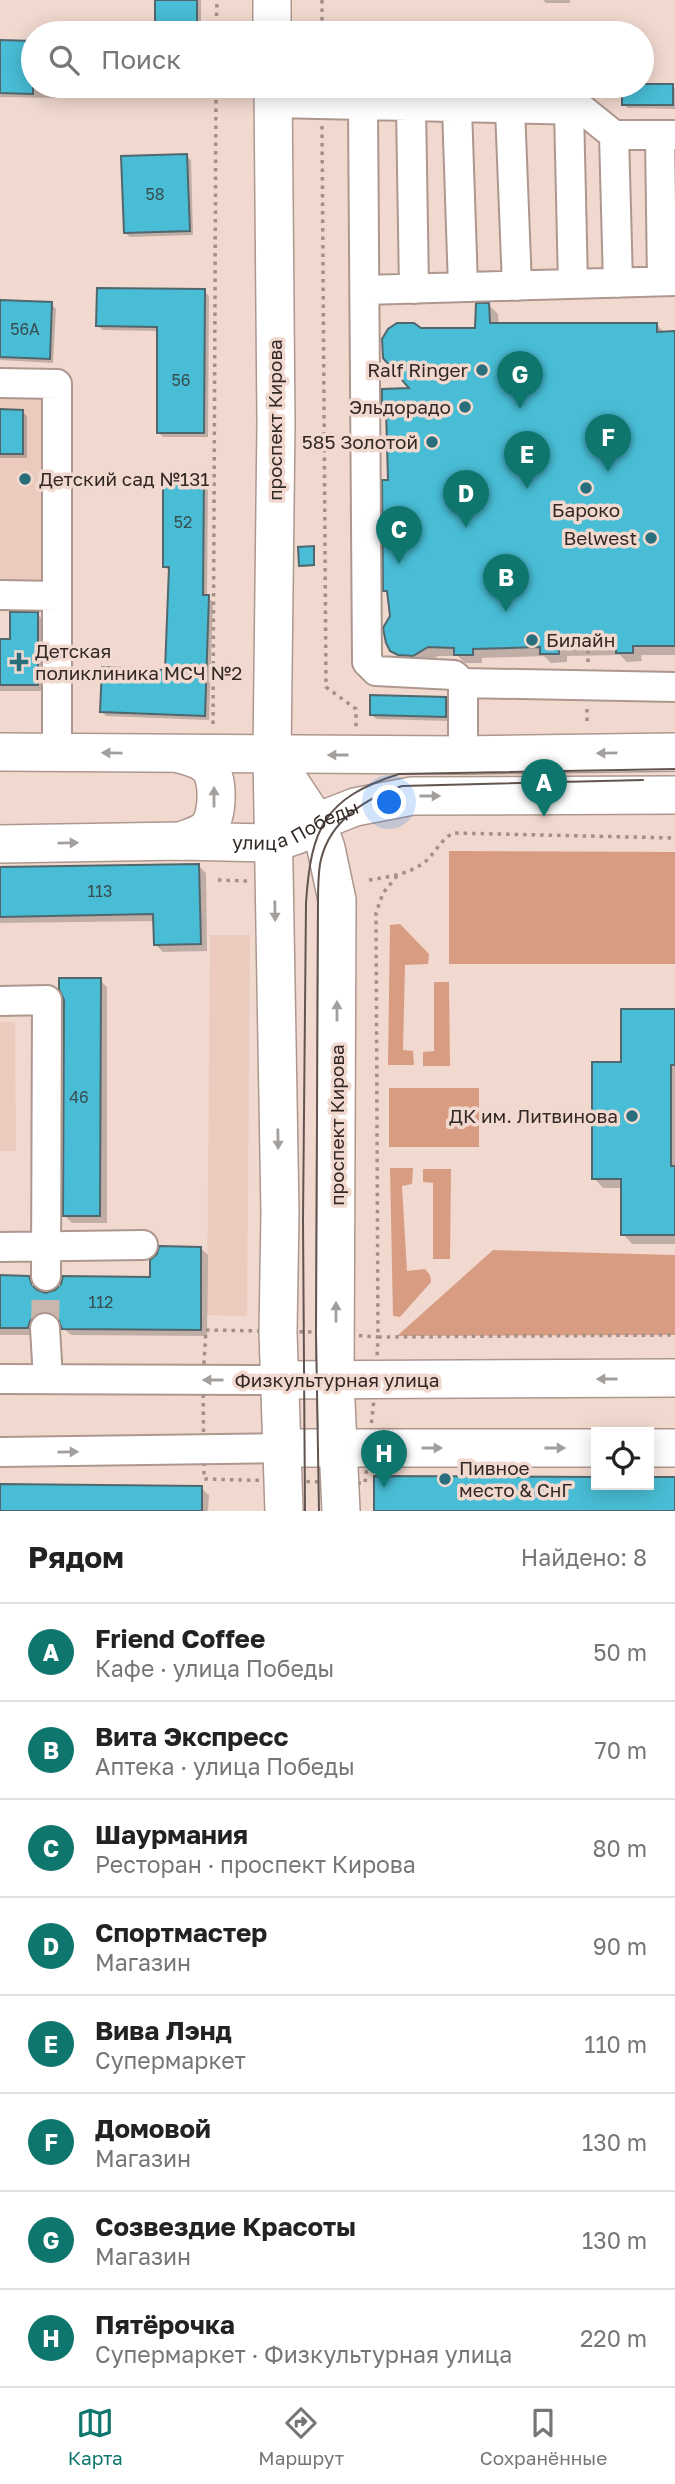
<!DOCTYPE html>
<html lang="ru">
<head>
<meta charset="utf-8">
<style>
  :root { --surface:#fff; --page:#f6f6f6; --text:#222; --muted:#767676; --line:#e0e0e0; --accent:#0f766e }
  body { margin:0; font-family:"Golos Text",sans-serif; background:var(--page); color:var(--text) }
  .controls { position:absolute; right:21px; bottom:21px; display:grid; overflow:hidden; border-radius:0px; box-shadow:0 4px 18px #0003 }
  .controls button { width:63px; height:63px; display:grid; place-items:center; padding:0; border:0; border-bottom:2px solid var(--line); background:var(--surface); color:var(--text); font:35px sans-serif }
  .you { position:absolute; left:390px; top:803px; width:24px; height:24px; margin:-18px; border:5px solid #fff; border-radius:50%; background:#1a73e8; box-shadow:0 0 0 10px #1a73e833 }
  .badge { display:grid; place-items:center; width:46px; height:46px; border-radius:50%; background:var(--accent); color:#fff; font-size:23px; font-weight:700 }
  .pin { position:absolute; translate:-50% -58px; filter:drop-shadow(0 2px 4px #0008) }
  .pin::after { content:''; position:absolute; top:37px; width:24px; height:21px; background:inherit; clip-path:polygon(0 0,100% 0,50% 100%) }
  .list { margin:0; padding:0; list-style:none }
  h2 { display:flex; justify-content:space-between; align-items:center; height:91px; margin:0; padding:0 28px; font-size:30px }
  h2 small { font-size:23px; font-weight:400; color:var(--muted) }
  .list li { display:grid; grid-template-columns:46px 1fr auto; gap:21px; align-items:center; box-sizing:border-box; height:98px; padding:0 28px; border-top:2px solid var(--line) }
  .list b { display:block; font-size:26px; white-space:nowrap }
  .list p { margin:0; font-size:23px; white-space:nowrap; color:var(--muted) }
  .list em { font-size:23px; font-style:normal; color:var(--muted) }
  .icon { flex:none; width:38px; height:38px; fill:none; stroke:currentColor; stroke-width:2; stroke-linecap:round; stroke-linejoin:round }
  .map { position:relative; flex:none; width:675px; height:1511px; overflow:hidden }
  .search { position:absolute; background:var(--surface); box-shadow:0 4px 18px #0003; left:21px; right:21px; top:21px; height:77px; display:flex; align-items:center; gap:18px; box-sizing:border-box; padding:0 24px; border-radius:38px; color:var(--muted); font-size:26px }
  .sheet { height:875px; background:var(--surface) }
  nav { display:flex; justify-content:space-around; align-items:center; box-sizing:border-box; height:98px; border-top:2px solid var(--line); background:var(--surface); font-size:19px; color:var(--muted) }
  nav a { display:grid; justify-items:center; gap:4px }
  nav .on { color:var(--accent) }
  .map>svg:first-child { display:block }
</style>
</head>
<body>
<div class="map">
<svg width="675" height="1511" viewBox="0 0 675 1511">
  <rect width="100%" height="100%" fill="#f1d9cf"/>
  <path fill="#eacbbe" d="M0,373L51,374L48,584H0Z
    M210,935H250L247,1316L207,1315Z
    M0,1022H15L16,1151H0Z"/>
  <path fill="#d89c83" d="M449,851L675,852V964H449Z
    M400,924L429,954L428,964L405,965L403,1050L413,1051L414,1065H388L390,925Z
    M434,982H449L450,1066H423V1052L434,1051Z
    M389,1088H479V1147H389Z
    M390,1168H413L412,1184L402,1186L407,1271L425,1269L430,1275L431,1282L400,1317L393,1316Z
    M423,1169H451L450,1259H433V1183L423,1182Z
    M493,1250L675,1255V1335L397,1336Z"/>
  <path fill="#0003" d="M157,0H201V33H157Z
    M543,0H570V3H546Z
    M0,42L33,43V86H56V98L0,97Z
    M623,86H672L675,89V109L628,108L623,104Z
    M186,156L191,160L193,235L130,237L125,233Z
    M204,291L209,296L208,437H163L158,432L159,331L103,330L98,326Z
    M0,302L51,304L56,309L53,363L0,360Z
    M489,305L498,314L499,325L656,324L665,333H675V655H641L642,661L627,662L620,655L567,656V662L551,663L544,656L482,658V663H465L458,656H438L425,664L402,660L392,650V616L389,595L385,590L389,482L388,412L384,407L413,390L421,330H477Z
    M0,411H22L27,416V458H0Z
    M203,478L208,483L207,597L213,602L209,720L106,716L102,711L167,672L169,571L164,566Z
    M313,548L315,566L302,567L300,565Z
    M37,614L44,621L45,691H0V641H12Z
    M446,699L450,703V721L376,719L372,714Z
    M199,866L206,873L207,951L163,952L156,945L155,921L0,923V869Z
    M100,980L107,987V1223H72L65,1216Z
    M675,1011V1244H632L623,1234L622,1188H603L594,1178L623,1064Z
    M201,1248L208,1255L207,1336L71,1335L63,1328L61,1320L53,1318L35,1335H0V1277H29L36,1285L38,1292L45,1294L152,1279Z
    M0,1486L201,1488L209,1495L208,1511H0Z"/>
  <path fill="#48bdd5" stroke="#4f676d" stroke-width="2" d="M155,0H197V33H155Z
    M0,40L33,41V94L0,93Z
    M642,84H673V105H622V86H642Z
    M187,154L190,231L124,233L121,156Z
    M97,288L205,289L204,433H157V327L96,326Z
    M0,300L52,302L50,359L0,357Z
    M476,303H489L490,323H657V332L675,331V646H633V653H616V647H559V654H540V647L473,649V655H454V648L428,647L413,656L398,655L390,651L386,643L383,628L390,616L387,591H383L382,480H388L386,409L382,408V389L409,388L383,358L382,339L388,329L397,323H414L421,328H475Z
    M0,409L23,410V454H0Z
    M163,476H204L203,595H209L205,716L100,712L102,667L165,670L169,567H163Z
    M314,546V565L299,566L298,547Z
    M10,612H38V685H0V639H10Z
    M370,695L446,697V717L370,715Z
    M199,864L201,944L154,945L153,914L0,917V867Z
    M59,978H101L100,1216H63L64,1000L59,989Z
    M621,1009H675V1065H671V1166H675V1235H621V1179H592V1062H621Z
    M159,1246L201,1247V1330L62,1329L58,1318L53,1314L45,1311L35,1315L30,1321L28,1328H0V1275L29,1276L32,1285L37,1290L45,1293L55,1290L61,1284L63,1276L150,1277V1260L157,1254Z
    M374,1476L596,1477V1485H649V1477H675V1511H374Z
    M0,1484L202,1486V1511H0Z"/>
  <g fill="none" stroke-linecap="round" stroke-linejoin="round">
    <path stroke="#cbb6ad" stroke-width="28" stroke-dasharray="28 14" stroke-linecap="butt" d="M45,1328L46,1276"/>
    <defs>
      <path id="minor" d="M273,103L583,110L614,135H675
        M363,107L367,662L376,671L454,675L463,683L675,687
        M411,107L414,289
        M457,108L463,287
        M510,109L517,286
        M569,110L573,284
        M614,135L618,283
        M660,136L662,281
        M365,290L675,281
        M0,383L57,384V752
        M0,595L57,596
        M463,755V683
        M0,1001L47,1000L46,1276
        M0,1247L143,1245
        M45,1328L48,1379
        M0,1379L281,1380
        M0,1452L283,1448"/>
      <g id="major">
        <path d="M272,0V33"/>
        <path d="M273,86L276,422L272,755L280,1214L278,1332L284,1511"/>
        <path d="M0,752L463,755L675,752"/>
        <path d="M180,754C190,757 202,759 209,768C219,779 218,814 209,826C203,834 191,837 181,841"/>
        <path d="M272,755L317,823L326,848L337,900L335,1380L341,1511"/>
        <path id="s1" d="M0,844L181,841L273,843L297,835L327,818L355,807L412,796L675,795"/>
        <path d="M281,1380L675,1378"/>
        <path d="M283,1448H596"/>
        <path d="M649,1448H675"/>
      </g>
    </defs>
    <use href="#minor" stroke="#ad978e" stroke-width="32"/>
    <use href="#major" stroke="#ad978e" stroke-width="40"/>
    <path stroke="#a29089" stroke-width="3.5" stroke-dasharray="3.5 5" stroke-linecap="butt" d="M322,0V33
      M216,33L217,0
      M322,126L326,687L356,709V727
      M588,662V647
      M587,709V725
      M213,724L216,86
      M397,876L383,893L376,913L378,1337L675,1335
      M218,880L247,881
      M369,880C387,877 406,875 422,864C434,856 439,841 453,833L675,838
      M206,1330L316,1332L378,1337L376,1380L365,1483L204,1479L203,1380Z"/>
    <use href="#minor" stroke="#fff" stroke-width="28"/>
    <use href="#major" stroke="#fff" stroke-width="37"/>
    <path stroke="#625550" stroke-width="2" d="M305,1511L303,1220L306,903C311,828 324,798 399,774L675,769
      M319,1511L316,1332L318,903C318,890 318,877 320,864C328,821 364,799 402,786L643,780"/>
  </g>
  <defs><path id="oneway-solid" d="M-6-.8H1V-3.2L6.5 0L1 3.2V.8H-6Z" transform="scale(1.75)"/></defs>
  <g fill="#a39f9d">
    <use href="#oneway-solid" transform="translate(112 753) rotate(-179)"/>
    <use href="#oneway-solid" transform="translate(607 753) rotate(179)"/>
    <use href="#oneway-solid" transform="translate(338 755) rotate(-180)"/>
    <use href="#oneway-solid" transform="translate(430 796)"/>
    <use href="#oneway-solid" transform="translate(214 797) rotate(-90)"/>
    <use href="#oneway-solid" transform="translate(68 843) rotate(-1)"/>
    <use href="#oneway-solid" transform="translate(275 911) rotate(89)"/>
    <use href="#oneway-solid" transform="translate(337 1011) rotate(-90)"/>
    <use href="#oneway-solid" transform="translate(278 1139) rotate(89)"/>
    <use href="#oneway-solid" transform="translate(336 1312) rotate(-90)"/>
    <use href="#oneway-solid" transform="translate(607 1379) rotate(180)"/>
    <use href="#oneway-solid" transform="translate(213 1380) rotate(-180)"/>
    <use href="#oneway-solid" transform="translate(432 1448)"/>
    <use href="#oneway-solid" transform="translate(555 1448)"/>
    <use href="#oneway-solid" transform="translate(68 1452) rotate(-1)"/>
  </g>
  <g fill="#286e7c" stroke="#f1d9cf" stroke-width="2.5">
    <circle cx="482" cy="370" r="7"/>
    <circle cx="465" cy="407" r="7"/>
    <circle cx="432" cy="442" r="7"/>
    <circle cx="25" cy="479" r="7"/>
    <circle cx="586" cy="488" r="7"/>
    <circle cx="651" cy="538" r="7"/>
    <circle cx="532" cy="640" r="7"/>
    <path d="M15.5 651.5h7v7h7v7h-7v7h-7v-7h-7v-7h7z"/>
    <circle cx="632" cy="1116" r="7"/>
    <circle cx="445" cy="1479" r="7"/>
  </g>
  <g text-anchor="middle" stroke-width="7" stroke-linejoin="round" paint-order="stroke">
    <g font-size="16" fill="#384e51">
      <text x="155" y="200">58</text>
      <text x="25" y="335">56А</text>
      <text x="181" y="386">56</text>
      <text x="183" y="528">52</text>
      <text x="100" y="897">113</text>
      <text x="79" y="1103">46</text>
      <text x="101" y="1308">112</text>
    </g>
    <g font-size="19" fill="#322925" stroke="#f1d9cf" text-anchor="end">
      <text x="468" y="377">Ralf Ringer</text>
      <text x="451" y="414">Эльдорадо</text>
      <text x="418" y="449">585 Золотой</text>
      <text x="39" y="486" text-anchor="start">Детский сад №131</text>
      <text x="586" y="517" text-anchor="middle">Бароко</text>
      <text x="637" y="545">Belwest</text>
      <text x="546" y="647" text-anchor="start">Билайн</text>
      <text x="35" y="658" text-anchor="start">Детская<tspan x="35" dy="22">поликлиника МСЧ №2</tspan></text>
      <text x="618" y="1123">ДК им. Литвинова</text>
      <text x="459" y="1475" text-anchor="start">Пивное<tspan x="459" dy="22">место &amp; СнГ</tspan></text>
    </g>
    <g font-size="19" fill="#322925" stroke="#f1d9cf">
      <text transform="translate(275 420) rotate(-90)" y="7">проспект Кирова</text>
      <text dy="7" stroke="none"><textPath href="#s1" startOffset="299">улица Победы</textPath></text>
      <text transform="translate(337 1125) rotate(-90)" y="7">проспект Кирова</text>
      <text x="337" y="1387">Физкультурная улица</text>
    </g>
  </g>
</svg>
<div class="controls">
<button><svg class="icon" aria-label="locate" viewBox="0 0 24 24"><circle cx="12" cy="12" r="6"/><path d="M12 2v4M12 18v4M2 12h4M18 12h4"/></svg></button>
</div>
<div class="you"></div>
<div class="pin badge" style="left:544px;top:817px">A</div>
<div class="pin badge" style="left:506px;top:612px">B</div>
<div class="pin badge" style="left:399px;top:564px">C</div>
<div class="pin badge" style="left:466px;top:528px">D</div>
<div class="pin badge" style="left:527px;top:489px">E</div>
<div class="pin badge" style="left:608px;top:472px">F</div>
<div class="pin badge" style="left:520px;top:409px">G</div>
<div class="pin badge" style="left:384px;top:1488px">H</div>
<div class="search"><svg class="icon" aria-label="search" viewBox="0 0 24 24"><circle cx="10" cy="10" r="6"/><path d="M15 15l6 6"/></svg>Поиск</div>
</div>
<section class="sheet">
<h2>Рядом<small>Найдено: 8</small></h2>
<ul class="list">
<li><span class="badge">A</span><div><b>Friend Coffee</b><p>Кафе · улица Победы</p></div><em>50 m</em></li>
<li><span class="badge">B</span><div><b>Вита Экспресс</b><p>Аптека · улица Победы</p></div><em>70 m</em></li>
<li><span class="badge">C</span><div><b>Шаурмания</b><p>Ресторан · проспект Кирова</p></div><em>80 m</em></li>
<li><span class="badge">D</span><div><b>Спортмастер</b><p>Магазин</p></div><em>90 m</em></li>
<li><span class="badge">E</span><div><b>Вива Лэнд</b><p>Супермаркет</p></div><em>110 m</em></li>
<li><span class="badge">F</span><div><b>Домовой</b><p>Магазин</p></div><em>130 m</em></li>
<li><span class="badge">G</span><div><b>Созвездие Красоты</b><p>Магазин</p></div><em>130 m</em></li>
<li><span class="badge">H</span><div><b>Пятёрочка</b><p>Супермаркет · Физкультурная улица</p></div><em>220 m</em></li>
</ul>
</section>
<nav>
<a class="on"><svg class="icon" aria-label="map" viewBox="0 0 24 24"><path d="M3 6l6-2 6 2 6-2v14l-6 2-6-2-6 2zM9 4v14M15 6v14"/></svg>Карта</a>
<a><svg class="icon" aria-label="directions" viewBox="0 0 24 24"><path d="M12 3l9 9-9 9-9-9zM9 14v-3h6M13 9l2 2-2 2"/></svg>Маршрут</a>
<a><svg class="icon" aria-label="saved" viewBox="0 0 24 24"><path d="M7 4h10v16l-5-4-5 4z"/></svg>Сохранённые</a>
</nav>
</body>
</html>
